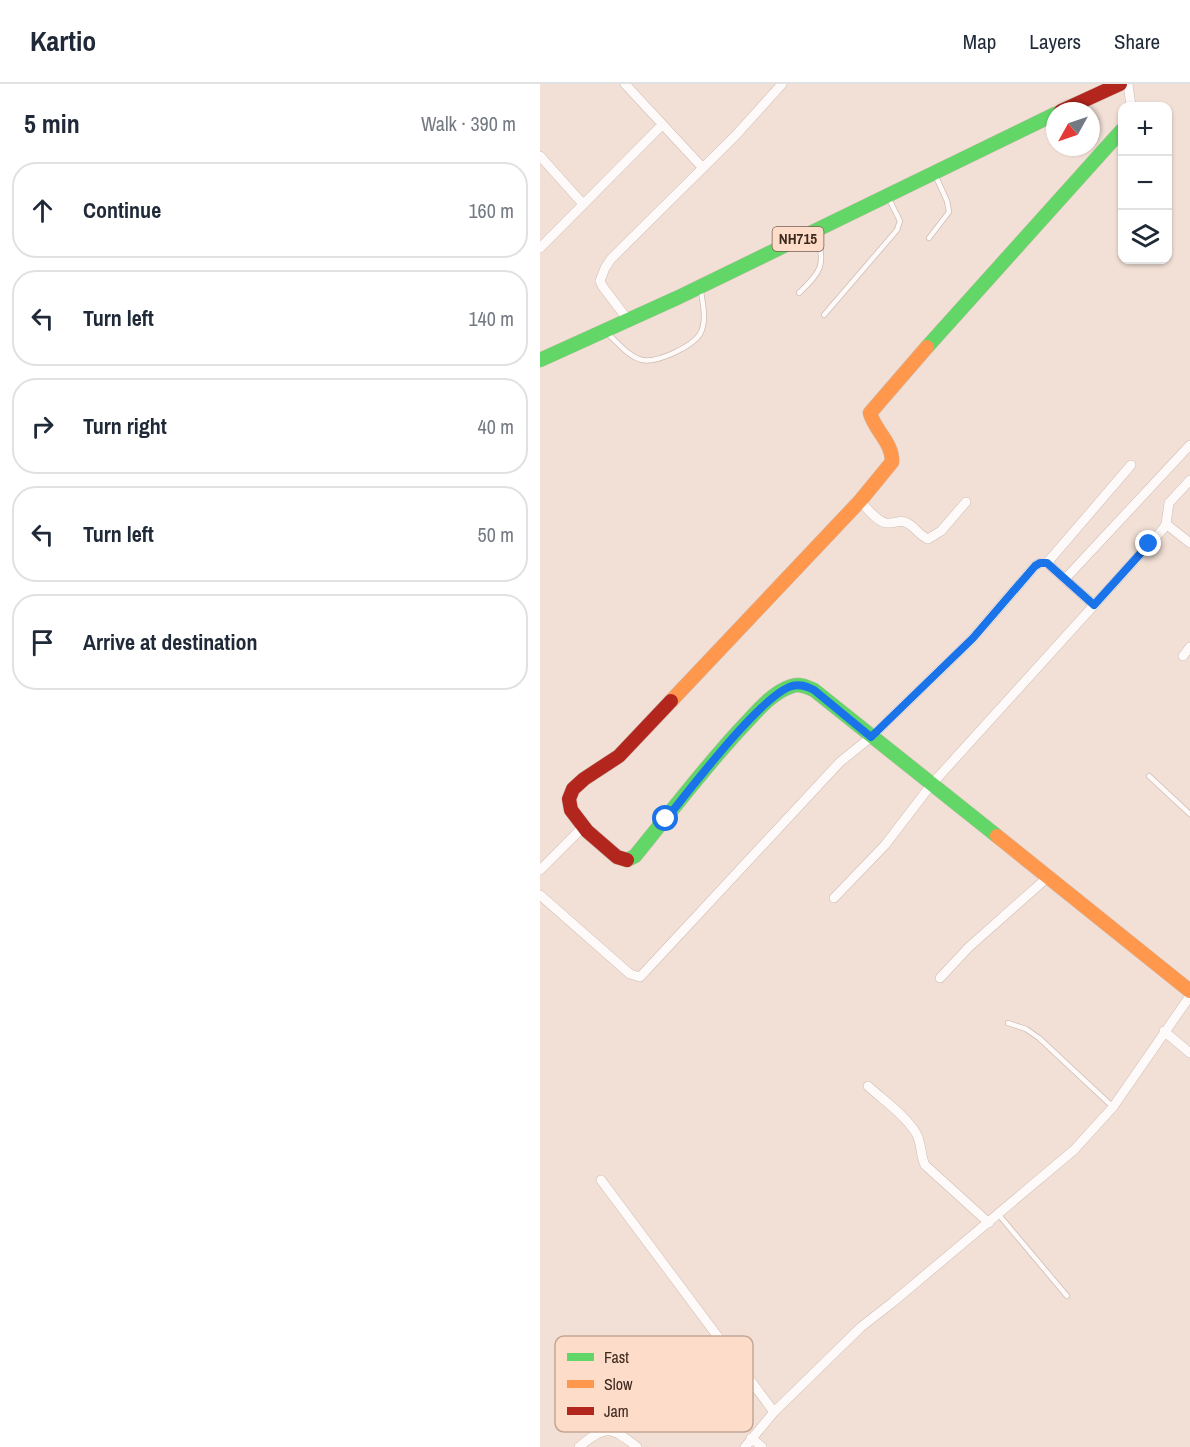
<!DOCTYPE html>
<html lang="en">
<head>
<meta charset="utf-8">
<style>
  :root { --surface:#fff; --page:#f6f6f7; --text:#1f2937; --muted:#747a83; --line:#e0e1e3 }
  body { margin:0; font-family:"Archivo Narrow",sans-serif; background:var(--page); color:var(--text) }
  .controls { position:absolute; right:18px; top:18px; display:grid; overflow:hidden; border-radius:12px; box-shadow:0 2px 4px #0004 }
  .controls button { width:54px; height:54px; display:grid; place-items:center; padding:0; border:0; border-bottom:2px solid var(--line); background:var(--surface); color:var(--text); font:30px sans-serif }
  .compass { position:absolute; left:506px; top:18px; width:54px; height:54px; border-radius:50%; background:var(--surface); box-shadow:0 2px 4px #0004; rotate:230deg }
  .stop { position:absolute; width:18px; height:18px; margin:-14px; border:4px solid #1a73e8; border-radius:50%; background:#fff }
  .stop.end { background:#1a73e8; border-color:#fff; box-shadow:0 2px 6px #0008 }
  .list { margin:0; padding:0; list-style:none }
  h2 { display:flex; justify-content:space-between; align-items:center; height:78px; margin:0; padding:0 24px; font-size:26px }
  h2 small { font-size:20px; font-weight:400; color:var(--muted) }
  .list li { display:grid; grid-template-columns:39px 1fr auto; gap:18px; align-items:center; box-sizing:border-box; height:96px; margin:0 12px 12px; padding:0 12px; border:2px solid var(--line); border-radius:24px }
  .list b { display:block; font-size:22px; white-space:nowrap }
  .list em { font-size:20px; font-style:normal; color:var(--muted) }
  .icon { flex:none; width:33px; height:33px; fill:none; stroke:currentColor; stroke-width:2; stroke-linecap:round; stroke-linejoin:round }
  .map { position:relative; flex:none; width:650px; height:1363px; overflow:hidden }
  header { display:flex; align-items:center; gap:36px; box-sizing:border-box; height:84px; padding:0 30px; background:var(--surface); border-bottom:2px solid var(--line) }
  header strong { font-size:28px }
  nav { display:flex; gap:33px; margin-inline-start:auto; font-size:21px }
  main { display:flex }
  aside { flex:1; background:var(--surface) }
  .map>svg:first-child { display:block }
</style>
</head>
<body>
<header>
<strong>Kartio</strong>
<nav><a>Map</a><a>Layers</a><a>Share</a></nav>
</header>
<main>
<aside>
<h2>5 min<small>Walk · 390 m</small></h2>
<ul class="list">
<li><svg class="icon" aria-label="ahead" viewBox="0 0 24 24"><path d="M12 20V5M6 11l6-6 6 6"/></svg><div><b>Continue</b></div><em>160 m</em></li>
<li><svg class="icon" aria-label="left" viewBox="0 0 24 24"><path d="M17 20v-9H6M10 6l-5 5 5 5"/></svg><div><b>Turn left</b></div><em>140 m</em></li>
<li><svg class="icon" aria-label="right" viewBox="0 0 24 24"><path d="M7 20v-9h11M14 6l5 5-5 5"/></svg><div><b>Turn right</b></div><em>40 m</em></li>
<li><svg class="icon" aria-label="left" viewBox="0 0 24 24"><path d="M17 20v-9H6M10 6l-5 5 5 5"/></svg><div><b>Turn left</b></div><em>50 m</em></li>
<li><svg class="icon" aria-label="arrive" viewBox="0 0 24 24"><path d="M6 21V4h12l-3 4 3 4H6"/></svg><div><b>Arrive at destination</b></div></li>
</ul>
</aside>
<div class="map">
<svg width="650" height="1363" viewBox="0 0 650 1363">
  <rect width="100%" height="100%" fill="#f2e0d6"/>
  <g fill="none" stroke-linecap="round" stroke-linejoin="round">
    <defs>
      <path id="lane" d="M389,154L409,128L407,117L397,95
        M259,209C281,188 286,181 277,151
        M284,231L357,146L360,137L350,117
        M68,250C77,258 89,273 102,276C117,279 152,263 160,250C167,238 163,220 161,208
        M609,692L650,730
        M468,939L486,945L499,954L573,1023
        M459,1131L527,1212"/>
      <path id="street" d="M85,0L162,83
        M588,0L591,22
        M0,72L43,120
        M0,164L122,41
        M88,236L63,203L60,197L65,184L71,175L196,51L242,0
        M320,417C327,424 336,437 346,439C352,440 359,436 365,438C374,441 378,451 388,455L401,447L426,418
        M626,440L650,459
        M507,479L554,521
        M525,495L650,361
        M643,572L650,563
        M0,786L43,743
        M0,811L90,890L100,893L300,678L331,653L433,554L495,482L500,479H507L591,381
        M294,814L345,761L391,701L623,445L626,440L629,419L650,396
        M400,894L429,863L508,793
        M624,947L650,969
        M328,1002C343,1016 365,1031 376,1049C382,1059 380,1071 385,1081L449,1139
        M61,1096L234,1328
        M211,1354L222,1363
        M39,1363C65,1341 71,1342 97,1363
        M205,1363L234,1328L321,1243L353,1218L534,1066L573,1023L650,912"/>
      <path id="fast" d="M387,263L582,46
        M0,276L139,213L515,30
        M87,776L95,772C131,728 166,681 205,640C218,626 233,608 252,602C259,599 267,603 274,606L457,752"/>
      <path id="slow" d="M131,617L320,417L352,378C353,359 335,347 330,329L387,263
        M457,752L650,907"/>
      <path id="jam" d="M521,27L580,0
        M87,776L77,773L47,747L31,726L29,715L33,705L44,695L79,672L131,617"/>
    </defs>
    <use href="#lane" stroke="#cebcb2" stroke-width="6"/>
    <use href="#street" stroke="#cebcb2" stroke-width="10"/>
    <use href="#fast" stroke="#cebcb2" stroke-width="15"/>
    <use href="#slow" stroke="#cebcb2" stroke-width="15"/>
    <use href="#jam" stroke="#cebcb2" stroke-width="15"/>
    <use href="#lane" stroke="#fdfaf9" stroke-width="4.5"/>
    <use href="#street" stroke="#fdfaf9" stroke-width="9"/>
    <use href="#fast" stroke="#63d668" stroke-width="14"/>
    <use href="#slow" stroke="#ff974d" stroke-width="14"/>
    <use href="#jam" stroke="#b3261e" stroke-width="14"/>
  </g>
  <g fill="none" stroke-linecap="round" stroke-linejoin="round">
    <path stroke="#1a73e8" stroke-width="8" d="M126,735C149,707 221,611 252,602C260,600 266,602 274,606L331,653L433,554L495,482L500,479H507L554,521L609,460"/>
  </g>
  <g text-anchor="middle" stroke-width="6" stroke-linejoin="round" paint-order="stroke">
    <rect fill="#fedcca" stroke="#785f51" stroke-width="1.5" x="232.5" y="143" width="51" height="24" rx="4.5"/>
    <g font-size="15" font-weight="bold" fill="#3e291d">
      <text x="258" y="160">NH715</text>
    </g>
  </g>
  <rect x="15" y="1252" width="198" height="96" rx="9" fill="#fedcca" stroke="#c4a696" stroke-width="1.5"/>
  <rect x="27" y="1269" width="27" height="8" fill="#63d668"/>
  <rect x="27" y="1296" width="27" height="8" fill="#ff974d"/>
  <rect x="27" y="1323" width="27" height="8" fill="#b3261e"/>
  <g font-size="16" fill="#3e291d">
    <text x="64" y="1279">Fast</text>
    <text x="64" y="1306">Slow</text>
    <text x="64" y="1333">Jam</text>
  </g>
</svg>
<div class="controls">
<button>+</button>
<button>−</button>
<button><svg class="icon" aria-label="layers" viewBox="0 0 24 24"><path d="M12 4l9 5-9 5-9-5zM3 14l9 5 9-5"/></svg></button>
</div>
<svg class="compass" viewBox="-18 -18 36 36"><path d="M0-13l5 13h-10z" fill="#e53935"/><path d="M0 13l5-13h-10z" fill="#747a83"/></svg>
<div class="stop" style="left:126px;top:735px"></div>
<div class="stop end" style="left:609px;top:460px"></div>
</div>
</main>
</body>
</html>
